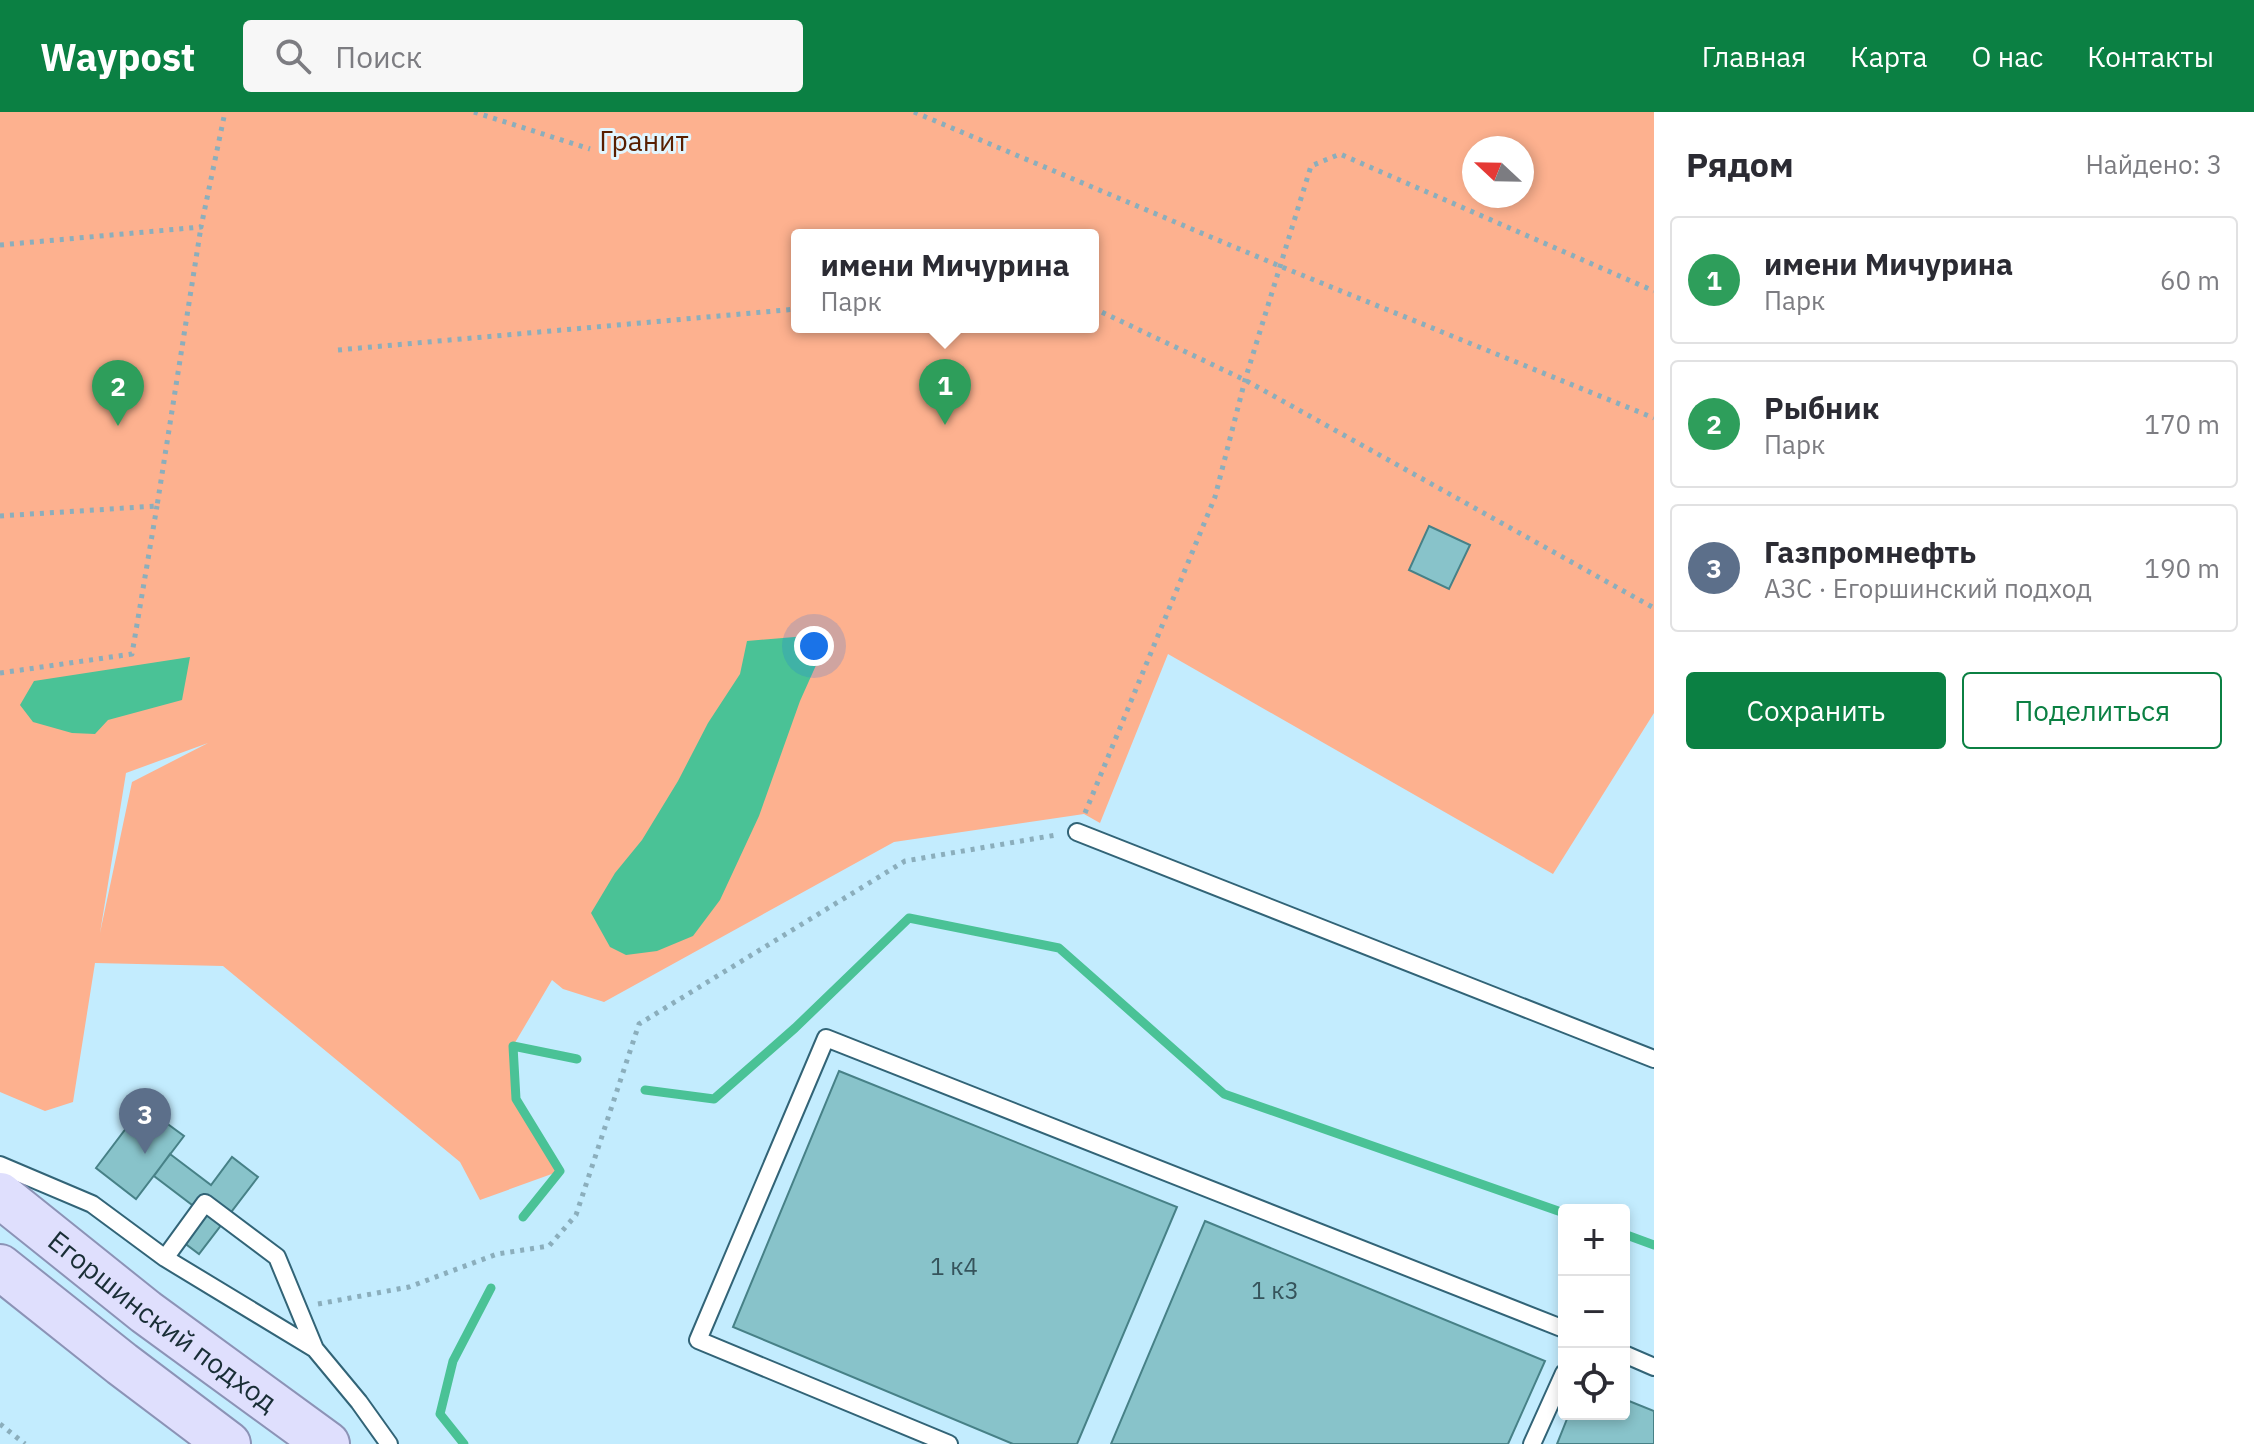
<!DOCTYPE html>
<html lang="ru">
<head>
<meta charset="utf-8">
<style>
  :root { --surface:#fff; --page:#f7f7f7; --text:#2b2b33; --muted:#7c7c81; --line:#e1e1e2; --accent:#0b8043 }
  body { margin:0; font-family:"IBM Plex Sans",sans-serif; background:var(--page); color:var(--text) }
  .controls { position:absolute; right:24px; bottom:24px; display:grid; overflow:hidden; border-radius:8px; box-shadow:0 4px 12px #0003 }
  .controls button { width:72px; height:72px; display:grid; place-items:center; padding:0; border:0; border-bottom:2px solid var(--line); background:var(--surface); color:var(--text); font:40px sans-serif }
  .compass { position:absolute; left:1462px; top:24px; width:72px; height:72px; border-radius:50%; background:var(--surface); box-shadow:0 4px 12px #0003; rotate:292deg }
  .you { position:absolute; left:814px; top:534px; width:28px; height:28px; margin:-20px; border:6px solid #fff; border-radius:50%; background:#1a73e8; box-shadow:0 0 0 12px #1a73e833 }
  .badge { display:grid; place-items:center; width:52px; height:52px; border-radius:50%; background:var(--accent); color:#fff; font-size:26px; font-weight:700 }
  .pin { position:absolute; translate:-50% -66px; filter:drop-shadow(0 2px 4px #0008) }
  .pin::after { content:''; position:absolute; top:42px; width:28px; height:24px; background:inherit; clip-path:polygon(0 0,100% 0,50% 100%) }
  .popup { position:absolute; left:791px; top:117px; width:308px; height:104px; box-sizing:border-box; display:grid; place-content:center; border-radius:8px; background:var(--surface); filter:drop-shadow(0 2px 6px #0005); font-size:26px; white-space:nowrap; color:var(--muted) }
  .popup b { font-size:30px; color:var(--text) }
  .popup::after { content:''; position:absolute; left:50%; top:100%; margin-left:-16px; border:16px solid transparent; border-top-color:var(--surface) }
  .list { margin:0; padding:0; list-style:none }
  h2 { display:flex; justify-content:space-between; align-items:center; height:104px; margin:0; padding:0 32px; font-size:34px }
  h2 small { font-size:26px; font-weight:400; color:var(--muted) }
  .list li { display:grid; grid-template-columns:52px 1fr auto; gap:24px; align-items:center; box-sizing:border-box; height:128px; margin:0 16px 16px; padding:0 16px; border:2px solid var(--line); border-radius:8px }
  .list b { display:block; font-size:30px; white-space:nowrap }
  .list p { margin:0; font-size:26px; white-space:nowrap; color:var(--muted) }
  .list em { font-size:26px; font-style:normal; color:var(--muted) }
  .actions { display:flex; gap:16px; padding:24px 32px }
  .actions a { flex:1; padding:18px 0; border:2px solid var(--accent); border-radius:8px; text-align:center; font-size:28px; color:var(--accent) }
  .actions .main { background:var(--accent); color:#fff }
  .icon { flex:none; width:44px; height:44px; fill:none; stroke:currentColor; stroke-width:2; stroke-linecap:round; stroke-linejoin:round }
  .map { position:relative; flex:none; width:1654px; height:1332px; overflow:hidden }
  header { display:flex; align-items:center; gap:48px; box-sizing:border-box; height:112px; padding:0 40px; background:var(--accent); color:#fff }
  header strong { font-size:38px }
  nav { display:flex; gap:44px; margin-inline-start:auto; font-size:28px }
  .search { width:560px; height:72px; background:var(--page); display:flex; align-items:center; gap:20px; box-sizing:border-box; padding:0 28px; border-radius:8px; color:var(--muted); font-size:30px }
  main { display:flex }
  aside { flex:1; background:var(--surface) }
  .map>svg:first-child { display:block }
</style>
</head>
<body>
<header>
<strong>Waypost</strong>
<div class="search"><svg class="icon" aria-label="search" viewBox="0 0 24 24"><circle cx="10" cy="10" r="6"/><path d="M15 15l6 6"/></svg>Поиск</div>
<nav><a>Главная</a><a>Карта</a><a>О нас</a><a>Контакты</a></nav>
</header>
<main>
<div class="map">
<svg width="1654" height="1332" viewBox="0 0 1654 1332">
  <rect width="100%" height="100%" fill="#c3ecfe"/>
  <path fill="#fdb18f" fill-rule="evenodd" d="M0,0H1654V601L1553,762L1168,542L1100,711L1084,702L894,730L604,890L563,877L552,868L513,934L516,987L560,1059L480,1088L460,1050L223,854L95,851L73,990L45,999L0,980ZM1474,36H1522V84H1474ZM797,123H1093V215H797ZM208,631L132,670L100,821L126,661Z"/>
  <path fill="#4ac296" d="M830,522L800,589L759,704L720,788L693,824L657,839L626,843L610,835L591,801L615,761L642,728L678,669L708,611L740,562L747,529Z
    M190,545L182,588L108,608L95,622L72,621L33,610L20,593L34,569Z"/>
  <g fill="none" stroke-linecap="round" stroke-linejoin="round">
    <path stroke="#4ac296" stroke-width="9" d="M645,978L714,987L795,916L909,806L1059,836L1224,982L1564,1101
      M523,1105L560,1059L516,987L513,934L577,947
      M1624,1122L1654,1133
      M464,1332L440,1302L453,1249L491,1176"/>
  </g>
  <path fill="#88c3ca" stroke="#478187" stroke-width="2" d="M1429,414L1470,433L1449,477L1409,458Z
    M839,959L1177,1095L1077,1332H1013L733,1215Z
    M143,994L184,1024L136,1087L96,1056Z
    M170,1042L211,1073L232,1045L258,1065L199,1142L175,1124L196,1096L154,1064Z
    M1205,1109L1545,1249L1508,1332H1111Z
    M1624,1287L1654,1299V1332H1557L1569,1302H1624Z"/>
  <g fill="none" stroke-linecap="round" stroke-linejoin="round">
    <defs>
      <path id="lane" d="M1077,720L1654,947
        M0,1053L92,1092L165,1146L315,1237
        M165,1146L205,1091L277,1145L315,1237L359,1290L389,1332
        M1624,1242L1654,1255
        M949,1332L698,1228L826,926L1564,1217
        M1532,1332L1564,1261"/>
      <g id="primary">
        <path id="s1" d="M0,1083L146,1200L327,1332"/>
        <path d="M0,1155L122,1252L228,1332"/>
      </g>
    </defs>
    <use href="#lane" stroke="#326477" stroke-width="20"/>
    <use href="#primary" stroke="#8c93b6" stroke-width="48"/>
    <path stroke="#8baebc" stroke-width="5" stroke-dasharray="4 6" stroke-linecap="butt" d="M474,0L590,37
      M914,0L1282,155L1654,306
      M0,133L201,115L225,0
      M1093,196L1245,268L1654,496
      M338,238L797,197
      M0,404L157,394L201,115
      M0,561L132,542L157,394
      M1085,701L1215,385L1245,268L1311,54L1340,42L1654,179
      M318,1192L409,1175L497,1142L549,1134L576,1103L639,912L905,749L1056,723
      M0,1312L25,1332"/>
    <use href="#lane" stroke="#fff" stroke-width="16"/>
    <use href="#primary" stroke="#dfdffd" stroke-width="44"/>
  </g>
  <g text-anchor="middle" stroke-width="6" stroke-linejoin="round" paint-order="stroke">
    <g font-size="24" fill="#35535b">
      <text x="954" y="1163">1 к4</text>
      <text x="1275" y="1187">1 к3</text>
    </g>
    <g font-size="28" fill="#581f00" stroke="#e2f6ff">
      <text x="644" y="39">Гранит</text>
    </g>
    <g font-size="28" fill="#192e36" stroke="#e2f6ff">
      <text dy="10" stroke="none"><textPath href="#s1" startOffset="206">Егоршинский подход</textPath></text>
    </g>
  </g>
</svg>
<div class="controls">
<button>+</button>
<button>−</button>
<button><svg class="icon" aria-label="locate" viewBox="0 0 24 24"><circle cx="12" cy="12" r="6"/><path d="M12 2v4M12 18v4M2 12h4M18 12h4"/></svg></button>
</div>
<svg class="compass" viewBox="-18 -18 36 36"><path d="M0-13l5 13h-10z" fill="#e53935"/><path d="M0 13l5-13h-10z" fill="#7c7c81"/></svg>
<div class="you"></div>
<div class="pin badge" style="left:945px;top:313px;background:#2e9e5b">1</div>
<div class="popup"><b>имени Мичурина</b>Парк</div>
<div class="pin badge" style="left:118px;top:314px;background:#2e9e5b">2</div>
<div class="pin badge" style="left:145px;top:1042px;background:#5c6f8a">3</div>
</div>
<aside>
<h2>Рядом<small>Найдено: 3</small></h2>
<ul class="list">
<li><span class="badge" style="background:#2e9e5b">1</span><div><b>имени Мичурина</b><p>Парк</p></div><em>60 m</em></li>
<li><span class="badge" style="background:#2e9e5b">2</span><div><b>Рыбник</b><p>Парк</p></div><em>170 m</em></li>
<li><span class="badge" style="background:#5c6f8a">3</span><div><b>Газпромнефть</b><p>АЗС · Егоршинский подход</p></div><em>190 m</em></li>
</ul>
<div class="actions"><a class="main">Сохранить</a><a>Поделиться</a></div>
</aside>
</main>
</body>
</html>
